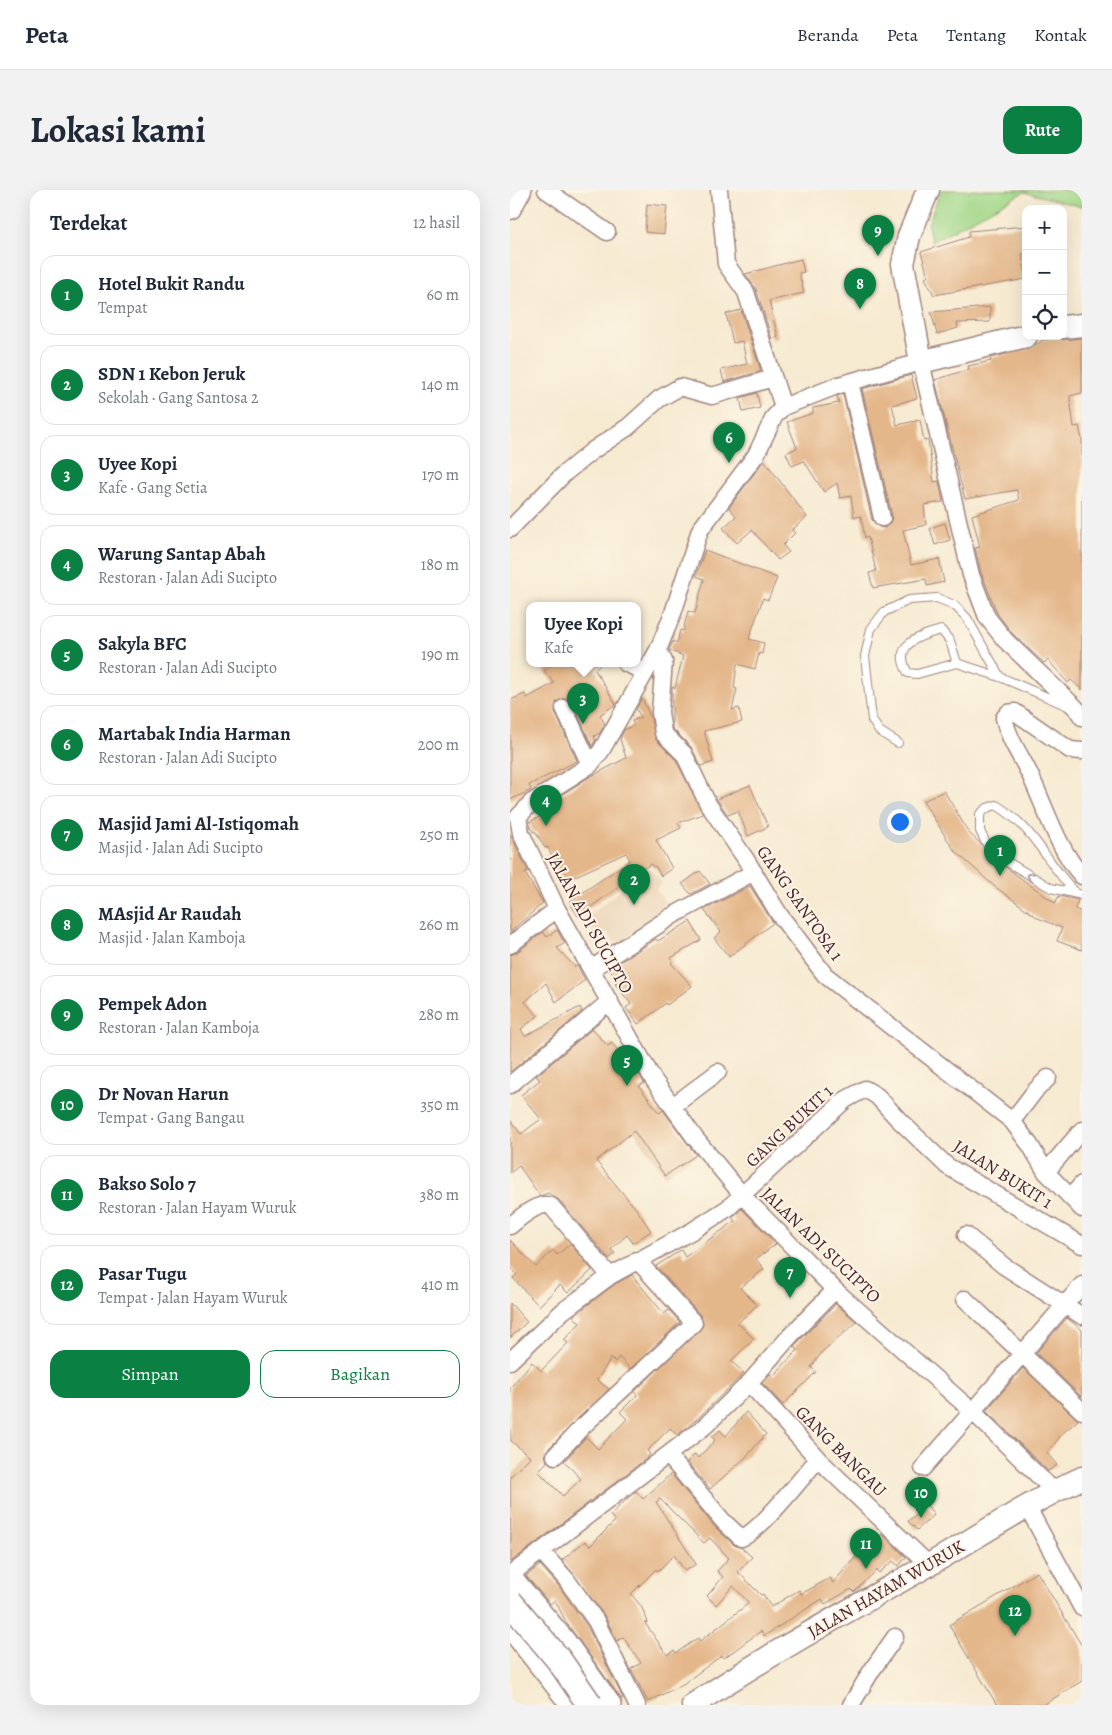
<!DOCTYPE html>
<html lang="id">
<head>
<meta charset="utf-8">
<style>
  :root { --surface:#fff; --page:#f2f2f3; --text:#1f2937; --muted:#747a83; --line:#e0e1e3; --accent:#0b8043 }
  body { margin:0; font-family:Alegreya,serif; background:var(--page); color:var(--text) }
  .controls { position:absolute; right:15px; top:15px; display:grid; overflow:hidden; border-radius:10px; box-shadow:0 5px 20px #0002 }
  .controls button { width:45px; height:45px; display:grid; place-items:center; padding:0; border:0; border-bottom:1px solid var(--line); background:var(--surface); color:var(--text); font:25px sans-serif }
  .you { position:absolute; left:389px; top:631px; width:18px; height:18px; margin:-12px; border:4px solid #fff; border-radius:50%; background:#1a73e8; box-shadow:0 0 0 8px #1a73e833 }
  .badge { display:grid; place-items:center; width:32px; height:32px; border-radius:50%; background:var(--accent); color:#fff; font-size:16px; font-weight:700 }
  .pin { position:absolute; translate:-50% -41px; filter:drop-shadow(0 1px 2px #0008) }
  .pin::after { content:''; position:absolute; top:26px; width:18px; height:15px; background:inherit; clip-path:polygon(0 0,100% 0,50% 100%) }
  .popup { position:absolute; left:16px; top:412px; width:115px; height:65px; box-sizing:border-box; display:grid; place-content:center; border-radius:10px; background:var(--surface); filter:drop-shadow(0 1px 4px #0005); font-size:16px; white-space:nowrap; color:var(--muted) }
  .popup b { font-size:19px; color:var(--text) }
  .popup::after { content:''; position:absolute; left:50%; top:100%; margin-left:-10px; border:10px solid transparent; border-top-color:var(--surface) }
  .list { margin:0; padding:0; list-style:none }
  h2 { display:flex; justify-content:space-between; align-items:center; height:65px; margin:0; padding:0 20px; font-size:21px }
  h2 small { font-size:16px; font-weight:400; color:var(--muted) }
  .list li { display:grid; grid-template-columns:32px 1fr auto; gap:15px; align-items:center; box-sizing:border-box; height:80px; margin:0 10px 10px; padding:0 10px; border:1px solid var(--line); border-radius:15px }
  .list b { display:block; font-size:19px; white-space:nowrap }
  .list p { margin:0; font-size:16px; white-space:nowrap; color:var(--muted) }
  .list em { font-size:16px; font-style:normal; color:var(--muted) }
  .actions { display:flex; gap:10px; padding:15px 20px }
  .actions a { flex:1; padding:11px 0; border:1px solid var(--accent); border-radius:15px; text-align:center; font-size:18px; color:var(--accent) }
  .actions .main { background:var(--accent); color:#fff }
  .icon { flex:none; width:28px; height:28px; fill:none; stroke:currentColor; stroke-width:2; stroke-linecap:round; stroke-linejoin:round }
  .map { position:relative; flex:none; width:572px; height:1515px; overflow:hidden; border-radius:15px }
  header { display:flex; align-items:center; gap:30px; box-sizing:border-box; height:70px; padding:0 25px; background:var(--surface); border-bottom:1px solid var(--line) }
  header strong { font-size:24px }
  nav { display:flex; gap:28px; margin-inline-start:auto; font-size:18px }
  .intro { display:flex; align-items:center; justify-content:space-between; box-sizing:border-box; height:120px; padding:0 30px }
  h1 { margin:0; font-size:35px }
  .button { padding:12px 22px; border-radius:15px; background:var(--accent); color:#fff; font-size:18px; font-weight:700 }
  main { display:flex; gap:30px; padding:0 30px }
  aside { flex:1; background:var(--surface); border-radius:15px; box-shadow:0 5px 20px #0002 }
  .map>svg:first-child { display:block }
</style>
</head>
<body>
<header>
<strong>Peta</strong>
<nav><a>Beranda</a><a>Peta</a><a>Tentang</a><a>Kontak</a></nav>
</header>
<div class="intro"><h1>Lokasi kami</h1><a class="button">Rute</a></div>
<main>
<aside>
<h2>Terdekat<small>12 hasil</small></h2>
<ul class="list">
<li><span class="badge">1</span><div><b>Hotel Bukit Randu</b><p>Tempat</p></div><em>60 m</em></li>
<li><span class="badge">2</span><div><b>SDN 1 Kebon Jeruk</b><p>Sekolah · Gang Santosa 2</p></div><em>140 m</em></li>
<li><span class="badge">3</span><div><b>Uyee Kopi</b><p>Kafe · Gang Setia</p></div><em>170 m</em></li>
<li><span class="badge">4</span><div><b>Warung Santap Abah</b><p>Restoran · Jalan Adi Sucipto</p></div><em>180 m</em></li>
<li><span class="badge">5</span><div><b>Sakyla BFC</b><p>Restoran · Jalan Adi Sucipto</p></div><em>190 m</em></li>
<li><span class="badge">6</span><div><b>Martabak India Harman</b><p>Restoran · Jalan Adi Sucipto</p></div><em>200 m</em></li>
<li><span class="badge">7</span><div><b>Masjid Jami Al-Istiqomah</b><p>Masjid · Jalan Adi Sucipto</p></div><em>250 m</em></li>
<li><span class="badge">8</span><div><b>MAsjid Ar Raudah</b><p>Masjid · Jalan Kamboja</p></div><em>260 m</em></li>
<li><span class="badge">9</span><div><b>Pempek Adon</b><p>Restoran · Jalan Kamboja</p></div><em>280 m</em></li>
<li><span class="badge">10</span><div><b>Dr Novan Harun</b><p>Tempat · Gang Bangau</p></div><em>350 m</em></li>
<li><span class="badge">11</span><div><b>Bakso Solo 7</b><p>Restoran · Jalan Hayam Wuruk</p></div><em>380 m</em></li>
<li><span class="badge">12</span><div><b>Pasar Tugu</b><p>Tempat · Jalan Hayam Wuruk</p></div><em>410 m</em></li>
</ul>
<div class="actions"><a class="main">Simpan</a><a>Bagikan</a></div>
</aside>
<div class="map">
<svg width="572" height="1515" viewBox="0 0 572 1515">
  <rect width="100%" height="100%" fill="#fcf5e5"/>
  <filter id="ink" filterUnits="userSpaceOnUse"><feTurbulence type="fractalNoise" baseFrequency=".02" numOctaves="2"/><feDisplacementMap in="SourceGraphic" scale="10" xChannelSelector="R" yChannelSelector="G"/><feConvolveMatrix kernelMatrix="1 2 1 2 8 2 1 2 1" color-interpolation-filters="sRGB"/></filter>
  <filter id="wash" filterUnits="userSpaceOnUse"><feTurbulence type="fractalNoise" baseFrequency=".0096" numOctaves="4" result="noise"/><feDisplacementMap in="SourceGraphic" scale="20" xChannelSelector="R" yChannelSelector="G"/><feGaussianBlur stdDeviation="1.12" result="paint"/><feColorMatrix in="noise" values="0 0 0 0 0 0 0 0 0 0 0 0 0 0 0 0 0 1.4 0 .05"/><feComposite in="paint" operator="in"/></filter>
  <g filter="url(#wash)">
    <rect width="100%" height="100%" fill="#f6ead1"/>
    <path fill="#edd7bb" d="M139,677L152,693L145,699L157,714L107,755L97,742L91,748L75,729Z"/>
    <path fill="#a1d788" stroke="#767b5a" d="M431,0H572V17L514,2L421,52L418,34Z"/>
    <g id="blocks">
      <path fill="#e4b78b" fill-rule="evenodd" d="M137,14L157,16L154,44L135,42Z
        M516,36V63L512,64L516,89L424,105L415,88L418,86L411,62L459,47V41Z
        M291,69L294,82L289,83L294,103L259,111L268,147L262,149L246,99L235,84Z
        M480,117V132L447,133L448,138L427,144L421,122Z
        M231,120L251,181L214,192L211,180L237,174L232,151L223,153L216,124Z
        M546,148L554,150L572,148V203L560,206V209L564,237L569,236L572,250V500L561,490L558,493L538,470L534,473L502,443L488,425L471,382L465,358L470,357L462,325L509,310L507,300L455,309L425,190L459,179L458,176L481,171L480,168L519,159L533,150Z
        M401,185L407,208L382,215L387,235L410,230L414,251L418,250L424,292L429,291L433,312L414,315L416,335L393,340L401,375L429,369L434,392L417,396L416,389L363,398L359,383L366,381L358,347L355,348L351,326L344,327L341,306L330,308L327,293L314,302L294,271L282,276L276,263L287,258L277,232L303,223V218L329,213L327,206L333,204L362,330L369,337L375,338L381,331L382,326L352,199Z
        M247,203L250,218L233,222L230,208Z
        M254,270L297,327L282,340L285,343L273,355L279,362L268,370L242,340L227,353L213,338L226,326L219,318Z
        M435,333L440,350L425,355L420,338Z
        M195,360L267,388L258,410L253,408L239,449L254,453L252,464L249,463L245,479L227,474L224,498L227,499L222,520L229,518L232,532L194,541L203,572L191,576L181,557L162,538V497L165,498L173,466L159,460L163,451L167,453L170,440L173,441L178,421L185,423L194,389L186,386Z
        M44,473H92L85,480L106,514L90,525L95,534L90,543L84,546L86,550L82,556L63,513L55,508L46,512L45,522L67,571L19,595L21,600L0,610V510L15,504L17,508L44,493L34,481Z
        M132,508L140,526L146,550L166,570L193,624L168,633L171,638L146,650L162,678L151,686L145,676L143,677L141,674L108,693L110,696L68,726L59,712L120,670L116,663L52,692L38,657L35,658L25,641L23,642L19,632L35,624L32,617L78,588L116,568L110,549L114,540L124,535L122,531L131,527L126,519Z
        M240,595L258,637L238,646L228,621L218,625L207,609Z
        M434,601L459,643L494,676L545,713L549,706L568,710L565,719L572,722V760L547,751L552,738L528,728L484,696L444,660L413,611Z
        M0,644L18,681L15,683L33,713L0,742Z
        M190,681L200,694L181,704L172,694Z
        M240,696L263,733L219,767L204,748L211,742L194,720Z
        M180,731L191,750L161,768L163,771L161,773L182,796L157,815L156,813L128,834L116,818L121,814L105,794L108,791L99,779L146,749L148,751Z
        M47,740L55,753L47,758L65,777L67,775L75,790L46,812L36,793L15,812L28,826L11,839L15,846L70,817L72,822L0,882V765L6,763L33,742L37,747Z
        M82,839L98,856L102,853L125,882L127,880L134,893L129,896L149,923L153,920L186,965L155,986L124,941L86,971L127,1020L141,1041L123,1053L117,1045L101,1059L105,1064L99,1069L49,1010L38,1003L30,1006L9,976L0,983V930L11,944L31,929L11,905L30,890L26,886Z
        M232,1019L266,1054L246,1069L254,1079L230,1098L247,1115L228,1133L244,1149L221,1171L234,1183L187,1229L167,1245L160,1238L137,1261L140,1264L137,1268L1,1372L0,1287L20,1267L0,1250V1198L22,1172L31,1181L58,1153L54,1150L70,1133L63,1126L105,1094L122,1085L154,1124L159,1120L170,1132L120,1179L109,1167L105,1172L101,1168L87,1190L99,1199L37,1260L35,1264L37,1272L28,1281L53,1306L71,1289L54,1271L76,1247L88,1259L117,1229L110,1222L127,1205L124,1202L193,1136L191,1126L146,1076L171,1060L175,1067L225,1031L222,1027Z
        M0,1050L26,1077L43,1060L47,1065L60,1054L82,1080L58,1103L50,1095L29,1116L3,1088L7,1084L0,1077Z
        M0,1113L17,1132L0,1148Z
        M326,1114L347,1132L313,1161L301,1177L306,1182L273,1215L252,1193L260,1184L263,1186L288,1160L284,1156Z
        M557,1128L572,1140V1207L526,1163Z
        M513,1178L568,1230L553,1243L537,1263L547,1275L538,1281L476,1221Z
        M236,1222L256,1244L236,1267L200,1299L177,1272L185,1264L188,1268L205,1250L202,1247L210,1240L216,1246Z
        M161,1284L206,1338L224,1355L232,1358L242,1367L228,1382L251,1405L253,1404L261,1417L289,1400L291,1404L320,1388L323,1393L340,1373L348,1365L350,1367L372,1344L396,1367L389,1376L383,1371L369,1383L367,1380L344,1402L341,1399L315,1414L312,1409L254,1446L251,1441L214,1468L211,1466L173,1494L138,1512L121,1479L131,1473L113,1447L107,1451L94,1425L52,1370L75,1351L80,1356L105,1331L100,1325L117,1309L126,1301L133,1309ZM150,1309L194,1353L200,1348L219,1368L207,1381L213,1387L197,1406L206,1415L223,1396L239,1413L190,1451L188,1448L166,1463L164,1460L157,1465L135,1433L138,1432L131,1416L121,1404L146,1379L148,1381L164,1365L175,1381L186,1374L146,1312Z
        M417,1315L424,1325L407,1340L398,1331Z
        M30,1375L48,1395L77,1436L113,1508L111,1509L56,1432L45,1410L40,1414L16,1386Z
        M527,1382L572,1456V1491L533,1515H487L439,1435Z"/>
    </g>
  </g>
  <g filter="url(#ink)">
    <use href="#blocks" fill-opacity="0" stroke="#a0847e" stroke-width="1"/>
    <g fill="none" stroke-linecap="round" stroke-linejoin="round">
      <defs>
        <path id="lane" d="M447,473L440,451L431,440C409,446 381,454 398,483L407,484L447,473L490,487L558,516
          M388,553L369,541L362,530L355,466L361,439L374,422L399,410L427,408L444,415L457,428L490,487
          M565,702C536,672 524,637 486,615L477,618L470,624V641L476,653L496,671L541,698L572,705"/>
        <path id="street" d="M36,0L97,42
          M209,0L216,74L236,102L273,217
          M340,192L372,328
          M0,339L55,283L82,261L118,237L149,209L170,197L202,206L263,188
          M148,460L154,471L150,522L153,543L174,564L198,614L235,668L269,724L315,785L502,931L520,955L536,982L572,1019
          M115,473L135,482
          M54,518L80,575
          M572,561L560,560L505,522L498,523L494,528C500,553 511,565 521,587C536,619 548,659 572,686
          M0,755L47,719
          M81,779L162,726L244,682
          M0,895L100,811
          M163,916L208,882
          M502,931L525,901L538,888
          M536,982L572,940
          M561,1007L572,994
          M0,1036C10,1028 28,1011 41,1016L100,1086
          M456,1045L494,1076L572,1126
          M455,1109L572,1221
          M0,1171L53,1121L100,1086L182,1041L218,1018L335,910L355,899L367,906L388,929L437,976L572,1055
          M239,1193L308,1269L419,1375
          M158,1265L213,1331L231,1348C249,1343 294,1285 308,1269
          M45,1266L72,1237L184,1133L127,1070
          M413,1278L572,1095
          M544,1301L462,1221L325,1100L233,1006L185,948L143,889L47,719L11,643L8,627L22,612L80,575L91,561L148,460L163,423L190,340L246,265L264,227L273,217L329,195L411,172L461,385L477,427L495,450L567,519L572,527
          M517,1316L572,1418
          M31,1361L56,1389L86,1431L127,1515
          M0,1385L194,1237L239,1193L280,1146L325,1100
          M341,1515L362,1480L385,1447"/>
        <path id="secondary" d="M418,0L399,46L393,74L411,172L516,146
          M0,18L10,0
          M553,137L572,135
          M183,1515C259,1464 338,1421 417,1376C469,1346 518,1313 572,1288"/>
        <path id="primary" d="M0,1389L53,1452L98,1515
          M0,1434L64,1515"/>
      </defs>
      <use href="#lane" stroke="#a0847e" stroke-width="10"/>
      <use href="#street" stroke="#a0847e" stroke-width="19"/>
      <use href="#secondary" stroke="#a0847e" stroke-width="25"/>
      <use href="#primary" stroke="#a0847e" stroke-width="28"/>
      <use href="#lane" stroke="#fff" stroke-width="8"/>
      <use href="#street" stroke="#fff" stroke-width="16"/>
      <use href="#secondary" stroke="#fff" stroke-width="22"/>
      <use href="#primary" stroke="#fff" stroke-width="25"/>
      <defs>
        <path id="primary-bridge" d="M0,1412L49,1470L80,1515"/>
      </defs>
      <use href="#primary-bridge" stroke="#a0847e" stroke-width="28" stroke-linecap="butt"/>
      <use href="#primary-bridge" stroke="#fff" stroke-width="25"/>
    </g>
    <defs><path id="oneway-chevron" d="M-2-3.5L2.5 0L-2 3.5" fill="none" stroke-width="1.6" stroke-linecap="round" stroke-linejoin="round" transform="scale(1.25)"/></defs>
    <use stroke="#ae9aa0" href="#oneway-chevron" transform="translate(520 686) rotate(-148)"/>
  </g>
  <g text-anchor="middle" stroke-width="4" stroke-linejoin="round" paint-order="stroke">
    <g font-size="18" fill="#4a1f2b" stroke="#fcf5e5">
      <text transform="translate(290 713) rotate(55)" y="6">GANG SANTOSA 1</text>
      <text transform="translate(80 733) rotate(61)" y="6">JALAN ADI SUCIPTO</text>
      <text transform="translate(279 936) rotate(-43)" y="6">GANG BUKIT 1</text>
      <text transform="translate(493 984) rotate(32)" y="6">JALAN BUKIT 1</text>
      <text transform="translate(311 1055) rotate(44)" y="6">JALAN ADI SUCIPTO</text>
      <text transform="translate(331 1261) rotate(45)" y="6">GANG BANGAU</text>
      <text transform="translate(376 1399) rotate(-30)" y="6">JALAN HAYAM WURUK</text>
    </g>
  </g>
</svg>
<div class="controls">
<button>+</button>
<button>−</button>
<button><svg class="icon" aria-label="locate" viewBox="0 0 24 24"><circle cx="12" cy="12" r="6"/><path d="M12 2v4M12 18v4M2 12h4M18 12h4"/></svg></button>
</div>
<div class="you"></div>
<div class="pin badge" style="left:490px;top:686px">1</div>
<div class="pin badge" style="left:124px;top:715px">2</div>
<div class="pin badge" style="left:73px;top:534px">3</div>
<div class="popup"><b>Uyee Kopi</b>Kafe</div>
<div class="pin badge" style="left:36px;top:636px">4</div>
<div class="pin badge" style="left:117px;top:896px">5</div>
<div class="pin badge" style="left:219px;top:273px">6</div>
<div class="pin badge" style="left:280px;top:1108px">7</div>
<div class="pin badge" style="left:350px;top:119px">8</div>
<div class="pin badge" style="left:368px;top:66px">9</div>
<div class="pin badge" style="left:411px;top:1328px">10</div>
<div class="pin badge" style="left:356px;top:1379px">11</div>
<div class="pin badge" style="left:505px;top:1446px">12</div>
</div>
</main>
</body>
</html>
